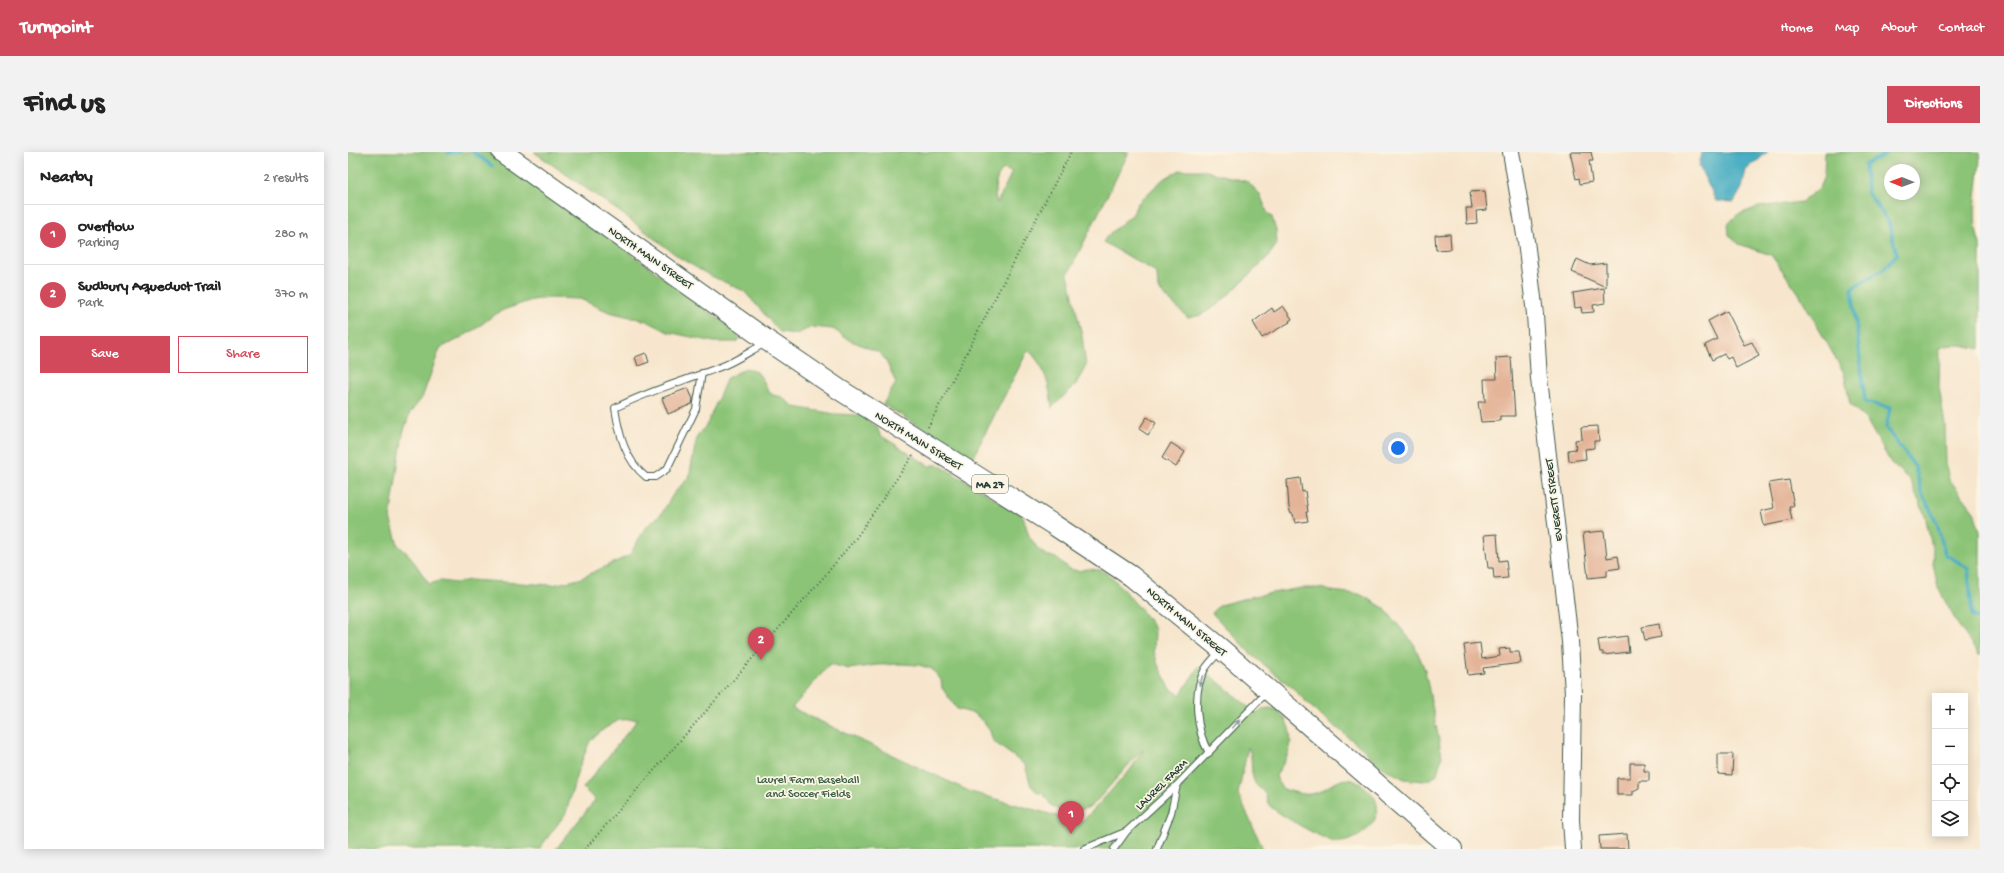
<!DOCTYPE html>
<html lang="en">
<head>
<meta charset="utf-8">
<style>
  :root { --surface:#fff; --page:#f2f2f2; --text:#222; --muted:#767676; --line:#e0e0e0; --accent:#d1495b }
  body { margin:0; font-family:"Gochi Hand",sans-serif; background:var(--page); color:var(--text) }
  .controls { position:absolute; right:12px; bottom:12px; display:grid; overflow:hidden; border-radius:0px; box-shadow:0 2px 10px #0003 }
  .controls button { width:36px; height:36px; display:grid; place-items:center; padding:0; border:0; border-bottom:1px solid var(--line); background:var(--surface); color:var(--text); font:20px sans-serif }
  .compass { position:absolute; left:1536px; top:12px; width:36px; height:36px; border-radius:50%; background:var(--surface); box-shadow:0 2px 10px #0003; rotate:271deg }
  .you { position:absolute; left:1050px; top:296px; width:14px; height:14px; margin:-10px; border:3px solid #fff; border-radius:50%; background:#1a73e8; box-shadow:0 0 0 6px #1a73e833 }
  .badge { display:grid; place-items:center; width:26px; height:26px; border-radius:50%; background:var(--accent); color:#fff; font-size:13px; font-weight:700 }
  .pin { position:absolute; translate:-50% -33px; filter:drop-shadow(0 1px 2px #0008) }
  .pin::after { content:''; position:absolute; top:21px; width:14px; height:12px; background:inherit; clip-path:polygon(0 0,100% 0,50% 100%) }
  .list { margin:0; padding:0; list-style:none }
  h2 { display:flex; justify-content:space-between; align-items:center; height:52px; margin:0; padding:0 16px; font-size:17px }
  h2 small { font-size:13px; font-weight:400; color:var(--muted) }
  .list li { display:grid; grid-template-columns:26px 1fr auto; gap:12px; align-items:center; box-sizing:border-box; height:60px; padding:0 16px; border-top:1px solid var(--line) }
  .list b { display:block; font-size:15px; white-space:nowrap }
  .list p { margin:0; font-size:13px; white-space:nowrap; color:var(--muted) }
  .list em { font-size:13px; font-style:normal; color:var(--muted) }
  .actions { display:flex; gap:8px; padding:12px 16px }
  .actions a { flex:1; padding:9px 0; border:1px solid var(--accent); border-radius:0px; text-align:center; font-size:14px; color:var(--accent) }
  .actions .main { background:var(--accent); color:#fff }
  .icon { flex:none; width:22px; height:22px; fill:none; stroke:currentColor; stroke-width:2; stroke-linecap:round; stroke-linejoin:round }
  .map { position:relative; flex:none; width:1632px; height:697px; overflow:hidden; border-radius:0px }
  header { display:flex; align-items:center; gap:24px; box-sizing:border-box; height:56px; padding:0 20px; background:var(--accent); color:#fff }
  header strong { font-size:19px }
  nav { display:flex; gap:22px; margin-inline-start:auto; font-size:14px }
  .intro { display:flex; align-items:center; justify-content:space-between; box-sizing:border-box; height:96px; padding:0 24px }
  h1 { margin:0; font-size:28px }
  .button { padding:10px 18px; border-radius:0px; background:var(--accent); color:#fff; font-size:14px; font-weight:700 }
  main { display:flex; gap:24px; padding:0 24px }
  aside { flex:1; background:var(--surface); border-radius:0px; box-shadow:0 2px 10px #0003 }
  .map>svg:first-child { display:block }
</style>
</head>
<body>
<header>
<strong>Turnpoint</strong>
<nav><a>Home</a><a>Map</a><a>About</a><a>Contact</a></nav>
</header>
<div class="intro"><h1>Find us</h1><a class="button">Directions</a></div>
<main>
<aside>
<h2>Nearby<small>2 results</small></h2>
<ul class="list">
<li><span class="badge">1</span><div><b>Overflow</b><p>Parking</p></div><em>280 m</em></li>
<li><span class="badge">2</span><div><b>Sudbury Aqueduct Trail</b><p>Park</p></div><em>370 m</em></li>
</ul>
<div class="actions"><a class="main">Save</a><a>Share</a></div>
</aside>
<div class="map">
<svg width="1632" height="697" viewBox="0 0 1632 697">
  <rect width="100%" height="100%" fill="#fcf5e5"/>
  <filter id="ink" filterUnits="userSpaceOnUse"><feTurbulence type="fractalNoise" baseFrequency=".025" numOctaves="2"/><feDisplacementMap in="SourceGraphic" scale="8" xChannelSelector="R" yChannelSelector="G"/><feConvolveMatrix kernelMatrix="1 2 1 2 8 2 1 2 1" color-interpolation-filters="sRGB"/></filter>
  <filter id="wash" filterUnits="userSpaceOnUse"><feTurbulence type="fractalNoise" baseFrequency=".012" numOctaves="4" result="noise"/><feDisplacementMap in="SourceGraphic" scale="16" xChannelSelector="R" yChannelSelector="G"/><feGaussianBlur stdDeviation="0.9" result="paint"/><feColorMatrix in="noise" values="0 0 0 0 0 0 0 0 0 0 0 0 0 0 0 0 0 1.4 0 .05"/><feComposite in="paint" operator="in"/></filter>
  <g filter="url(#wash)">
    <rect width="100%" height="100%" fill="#f7e6cd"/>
    <path fill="#8cc477" stroke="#568056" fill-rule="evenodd" d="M0,0H140L239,69L383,176L390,183L391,187L388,190H366L320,180L299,169L261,160L232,147L203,146L184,148L155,158L143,165L129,176L109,188L92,196L74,246L62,261L55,281L42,366L50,393L62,404L81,432L92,429L108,431L122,428L205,433L231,427L282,403L297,376L314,361L326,341L341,325L349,285L359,272L379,226L398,216L409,220L415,228L420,239L425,243L434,245L446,255L487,262L512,263L529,275L532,283L583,315L584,313H591L675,364L681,384L690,397L698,403L708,406L722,417L730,419L739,417L753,418L764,425L794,459L807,477L806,499L810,513L822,536L832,543L851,514L908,561C932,543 948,579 941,599C939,607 932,616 928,624C933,637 933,637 946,640C972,647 973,635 994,628C1006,624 1024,638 1028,649C1036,671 1007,692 987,690C978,689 928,661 921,653C919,650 919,646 917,642C915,638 909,635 907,631C901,620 906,606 900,595L890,642L915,697H208L247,648L235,636L290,567L271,568L256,577L242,589L230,618L218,661L191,697H0ZM482,512L501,517L529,513L553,512L571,513L584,517L593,528L594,536L609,557L627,562L636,571L642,579L645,589L677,613L683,634L690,641H695L703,653L712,659L727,660L744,654L792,600L795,598L782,618L736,668H723L623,640L444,556Z
      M186,0H781L720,122L734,184L738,214L728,232L704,256C702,235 697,213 680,198L624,307L535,252L548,231L537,207L530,200L501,188L485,177L464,175L448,182L432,180L396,139L361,123L332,106L272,60ZM656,17L664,20L649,51C645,41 647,24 656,17Z
      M1477,0H1632C1632,29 1621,64 1632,92V197C1618,194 1605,190 1592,196L1591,235L1597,273L1598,314L1601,327L1626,359L1632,380V504L1609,471L1590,436L1585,412L1586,404L1577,363L1562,328L1543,311L1518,267L1502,252L1496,221L1450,140L1423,103L1391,92L1381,83L1380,72L1389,63L1410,55L1454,50L1471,36L1476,24ZM1542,18H1566V42H1542Z
      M832,18H855L900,30L912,42L919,60L924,65L928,79L929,92L919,106L872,151L853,163L840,166L810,137L809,122L803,117L755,90L760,83L785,62L789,52L814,28Z
      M953,436H972L983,439L1011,442L1019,446L1036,456L1066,492L1077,518L1094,604L1089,622L1085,626L1075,629L1056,627L1032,614L1015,597L962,554L946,537L903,502L864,461L872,453L906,444Z"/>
    <path fill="#41aac1" stroke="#30747a" d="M1354,0H1420L1398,18L1394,36L1386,50L1368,49L1351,14Z"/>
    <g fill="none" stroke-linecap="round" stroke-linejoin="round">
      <path stroke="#41aac1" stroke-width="3.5" d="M125,0L144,14
        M1541,0L1517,13L1519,40L1540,69L1549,102L1537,116L1504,136L1517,250L1542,256L1538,276L1567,315L1574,342L1589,371L1597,402L1620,416L1624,464L1632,467
        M100,1L111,0"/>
    </g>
    <g id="blocks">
      <path fill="#e4b498" d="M1222,0H1243L1245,9H1241L1244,30L1232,32L1231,26L1228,27Z
        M1137,39L1139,58L1128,59L1129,71L1119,72L1118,56H1124L1122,40Z
        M1102,82L1103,97L1088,98L1087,83Z
        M1229,107L1242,113L1258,111V135L1224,120Z
        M1256,136L1257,151L1245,153L1246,160L1234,161L1233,155L1227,156L1225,141Z
        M935,154L944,167L941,169L942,170L914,186L905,170L924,156L926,160Z
        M1379,159L1396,193L1404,190L1411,204L1388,216L1383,205L1379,207L1376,202L1364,208L1357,193L1369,187L1360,169Z
        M298,201L301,210L290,214L287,205Z
        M1163,205L1167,264H1152V269L1133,270L1130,250H1137L1136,227H1149L1148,206Z
        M340,236L345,247L344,252L320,262L314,246Z
        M799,265L808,271L800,283L791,277Z
        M1250,274L1251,289H1246V296L1237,297L1238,307L1221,309L1220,298L1228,297L1227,288L1234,287L1233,275Z
        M823,291L837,300L828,315L814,306Z
        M952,326L954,340L957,339L960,360H958L960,369L947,371L945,362H943L941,356L939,328Z
        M1441,328L1446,354H1441L1444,368L1416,374L1413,359L1426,356L1421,331Z
        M1256,379L1259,406L1270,404L1272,416L1259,418V424L1240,426L1235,381Z
        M1149,382L1151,409L1158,408L1160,426L1146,427L1145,416H1140L1136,383Z
        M1311,472L1313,485L1297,488L1294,475Z
        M1279,484L1281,500L1255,503V500H1252L1250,488Z
        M1132,491L1134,507L1152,504L1151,497L1162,496V500H1171L1173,511L1135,516L1136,521L1120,523L1116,493Z
        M1370,602H1385L1384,623L1370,622Z
        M1282,611H1296V619H1301V629H1291V636L1285,639V643H1269V626H1282Z
        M1279,682L1280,697H1252L1251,684Z"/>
    </g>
  </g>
  <g filter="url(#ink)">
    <use href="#blocks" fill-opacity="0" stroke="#3f564b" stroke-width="1"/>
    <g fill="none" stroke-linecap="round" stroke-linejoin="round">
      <defs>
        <path id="service" d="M354,221L348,257L319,317L307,325H298C277,308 271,282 267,256C302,238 340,228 377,213C391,207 404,198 418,191
          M861,601C848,579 844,540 857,517C861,511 867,505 871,500
          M736,697L777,680
          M766,697L779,679L829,633L919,540
          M809,697L823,661L829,633"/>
        <path id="tertiary" d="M1163,0L1178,89L1187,162L1191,227L1222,489L1225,542L1223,668L1225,697"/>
        <path id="primary" d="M154,0L417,187L492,238L706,373L783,424L873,497L1104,697"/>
      </defs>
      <use href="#service" stroke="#3f564b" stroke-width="8"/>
      <use href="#tertiary" stroke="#3f564b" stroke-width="18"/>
      <use href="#primary" stroke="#3f564b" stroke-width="22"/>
      <path stroke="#3f564b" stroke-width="2" stroke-dasharray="1 3" stroke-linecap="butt" d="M580,275L723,0
        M237,697L474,427L508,386L565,303"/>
      <use href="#service" stroke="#fff" stroke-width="6"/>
      <use href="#tertiary" stroke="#fff" stroke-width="16"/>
      <use href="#primary" stroke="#fff" stroke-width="20"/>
    </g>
    <defs><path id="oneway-solid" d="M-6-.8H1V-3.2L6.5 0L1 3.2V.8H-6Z"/></defs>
    <g fill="#8f9e9a">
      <use href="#oneway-solid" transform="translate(853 529) rotate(107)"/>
      <use href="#oneway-solid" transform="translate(888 572) rotate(-47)"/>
    </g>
  </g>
  <g text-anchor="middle" stroke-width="3.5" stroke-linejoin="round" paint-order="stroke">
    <rect fill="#fcf5e5" stroke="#617469" stroke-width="1" x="624" y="323" width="36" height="18" rx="3"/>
    <g font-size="11" font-weight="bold" fill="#1f3d34">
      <text x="642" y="336">MA 27</text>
    </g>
    <g font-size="12" fill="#1f3d34" stroke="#fcf5e5">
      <text transform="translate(303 105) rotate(35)" y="4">NORTH MAIN STREET</text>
      <text transform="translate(571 288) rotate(32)" y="4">NORTH MAIN STREET</text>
      <text transform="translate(1205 348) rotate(-97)" y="4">EVERETT STREET</text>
      <text transform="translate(839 469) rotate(40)" y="4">NORTH MAIN STREET</text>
      <text transform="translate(813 632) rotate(-44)" y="4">LAUREL FARM</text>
    </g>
    <g font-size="12" fill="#3a5f45" stroke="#fcf5e5">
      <text x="460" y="631">Laurel Farm Baseball<tspan x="460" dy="14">and Soccer Fields</tspan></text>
    </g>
  </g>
</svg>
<div class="controls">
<button>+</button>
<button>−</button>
<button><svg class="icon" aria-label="locate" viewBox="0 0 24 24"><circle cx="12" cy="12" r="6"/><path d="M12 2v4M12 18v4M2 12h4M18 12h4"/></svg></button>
<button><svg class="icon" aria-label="layers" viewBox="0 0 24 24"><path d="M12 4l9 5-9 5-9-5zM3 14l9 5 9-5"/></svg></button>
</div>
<svg class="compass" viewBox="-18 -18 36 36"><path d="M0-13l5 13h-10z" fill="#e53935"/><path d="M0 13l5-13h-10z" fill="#767676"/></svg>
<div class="you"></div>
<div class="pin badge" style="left:723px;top:682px">1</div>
<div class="pin badge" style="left:413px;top:508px">2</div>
</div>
</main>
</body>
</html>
